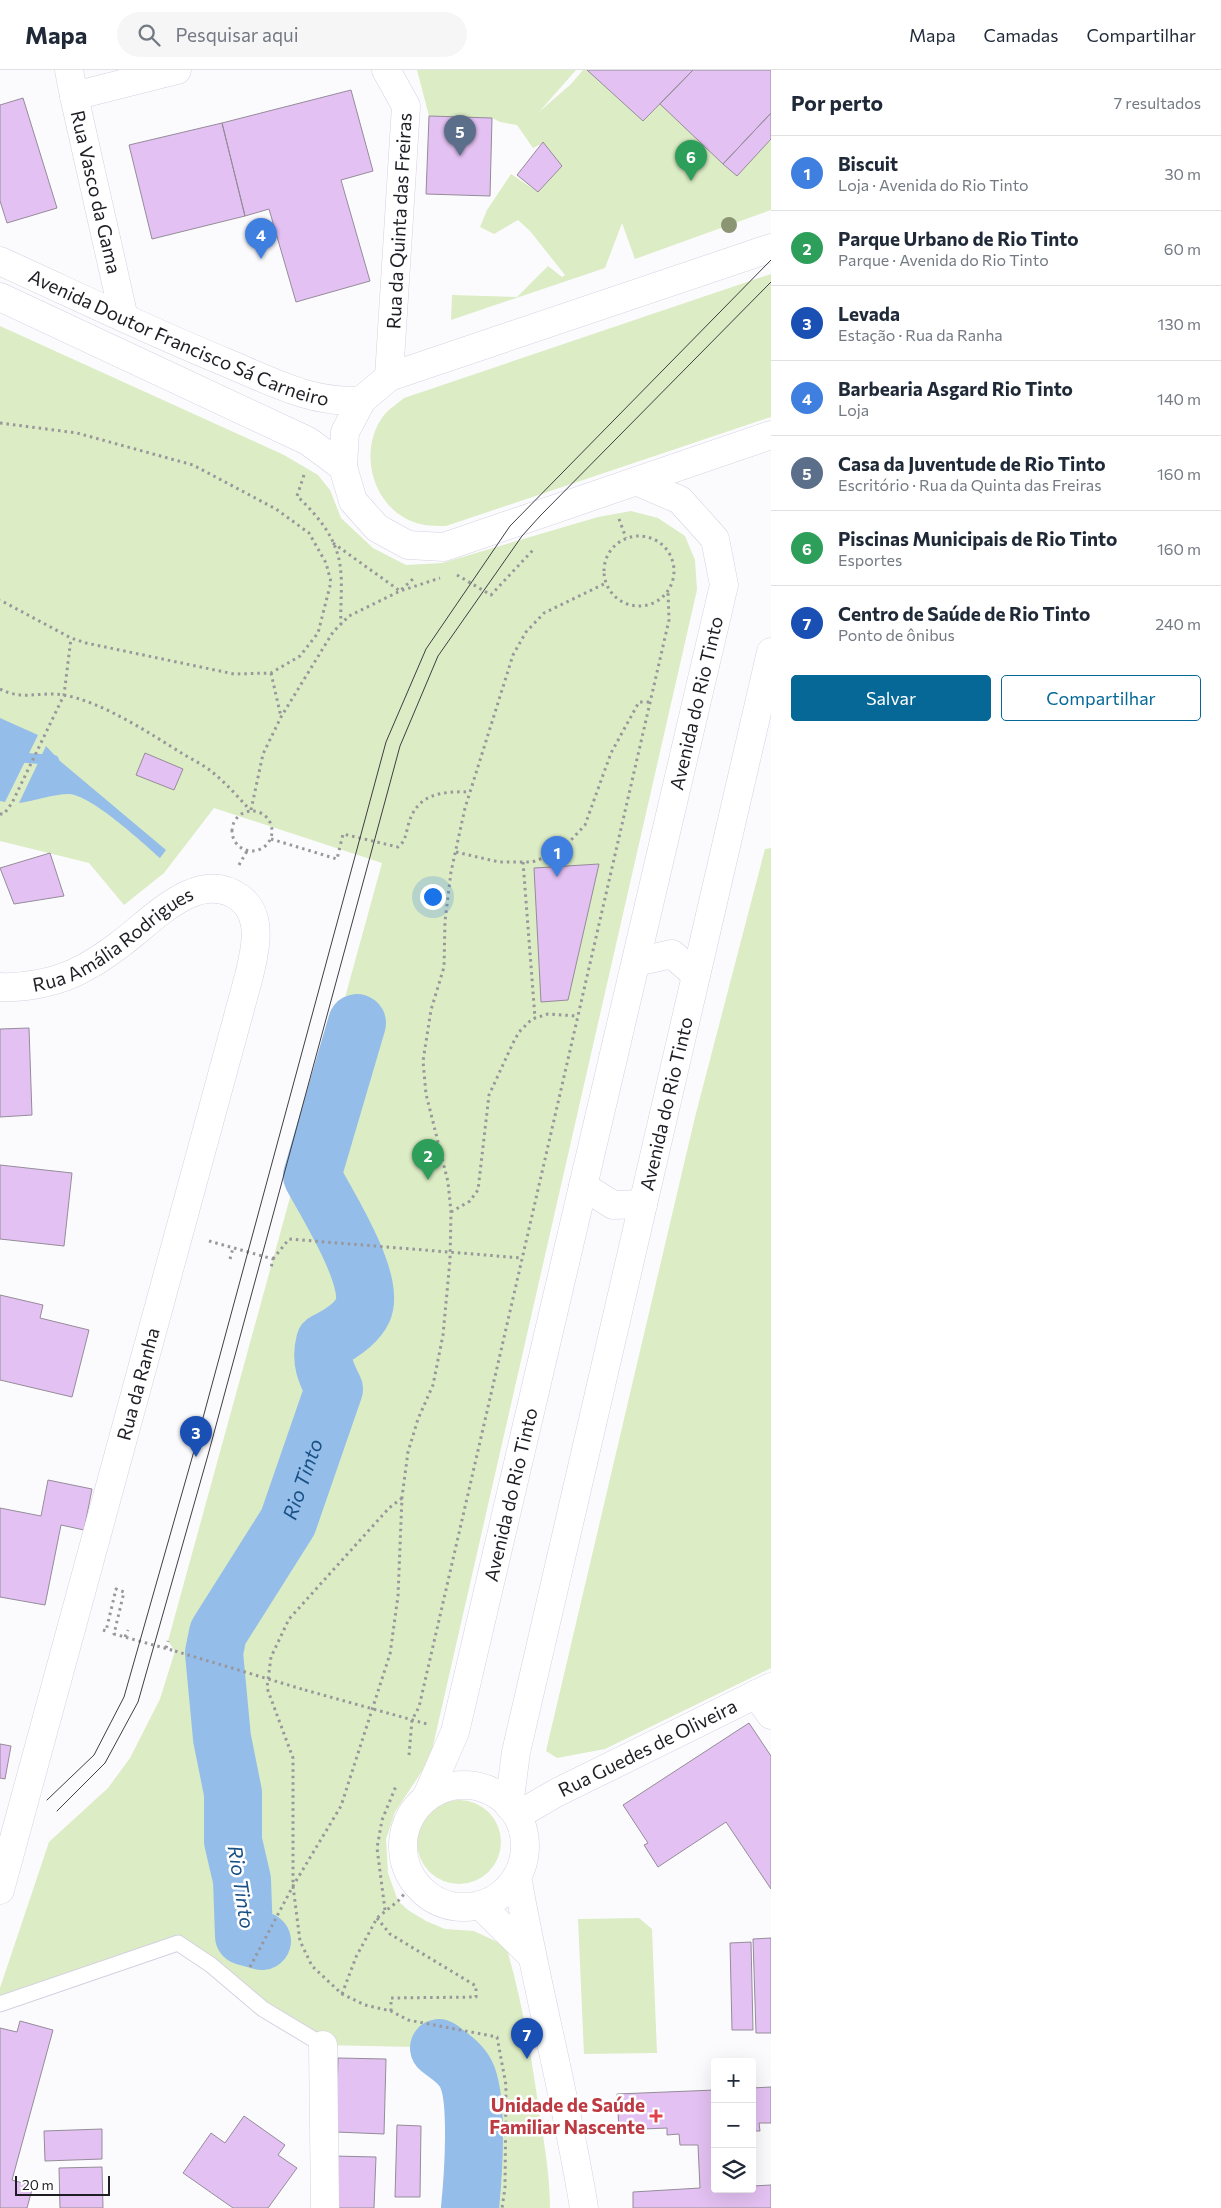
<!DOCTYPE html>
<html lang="pt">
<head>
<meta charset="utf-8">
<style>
  :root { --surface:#fff; --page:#f6f6f7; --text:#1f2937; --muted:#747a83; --line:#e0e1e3; --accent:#056897 }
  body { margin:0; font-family:Commissioner,sans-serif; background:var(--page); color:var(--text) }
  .controls { position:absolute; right:15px; bottom:15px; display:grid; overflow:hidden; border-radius:5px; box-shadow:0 5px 20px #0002 }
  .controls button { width:45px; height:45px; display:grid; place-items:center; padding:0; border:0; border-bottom:1px solid var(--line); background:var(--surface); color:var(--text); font:25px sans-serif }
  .scale { position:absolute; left:15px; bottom:12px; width:95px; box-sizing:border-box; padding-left:5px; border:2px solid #1e1d23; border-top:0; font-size:14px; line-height:18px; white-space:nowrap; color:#1e1d23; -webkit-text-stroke:4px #fff; paint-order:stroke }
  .you { position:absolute; left:432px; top:826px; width:18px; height:18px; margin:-12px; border:4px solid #fff; border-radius:50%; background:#1a73e8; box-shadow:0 0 0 8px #1a73e833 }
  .badge { display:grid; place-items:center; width:32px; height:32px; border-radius:50%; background:var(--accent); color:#fff; font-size:16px; font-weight:700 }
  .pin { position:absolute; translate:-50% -41px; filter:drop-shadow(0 1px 2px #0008) }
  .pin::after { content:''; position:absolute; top:26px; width:18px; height:15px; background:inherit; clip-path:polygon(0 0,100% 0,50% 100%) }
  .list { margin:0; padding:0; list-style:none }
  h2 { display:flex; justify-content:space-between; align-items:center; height:65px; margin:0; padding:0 20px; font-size:21px }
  h2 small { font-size:16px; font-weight:400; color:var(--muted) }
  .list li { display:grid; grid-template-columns:32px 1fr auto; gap:15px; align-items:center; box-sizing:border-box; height:75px; padding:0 20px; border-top:1px solid var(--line) }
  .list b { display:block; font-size:19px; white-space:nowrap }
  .list p { margin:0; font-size:16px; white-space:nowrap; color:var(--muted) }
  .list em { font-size:16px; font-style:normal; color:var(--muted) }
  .actions { display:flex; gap:10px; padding:15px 20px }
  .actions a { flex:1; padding:11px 0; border:1px solid var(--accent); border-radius:5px; text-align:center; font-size:18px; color:var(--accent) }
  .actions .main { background:var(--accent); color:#fff }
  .icon { flex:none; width:28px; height:28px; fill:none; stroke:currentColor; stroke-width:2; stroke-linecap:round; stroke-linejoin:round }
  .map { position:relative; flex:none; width:771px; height:2138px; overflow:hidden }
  header { display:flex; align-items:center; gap:30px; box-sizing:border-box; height:70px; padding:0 25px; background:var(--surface); border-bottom:1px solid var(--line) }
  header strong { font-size:24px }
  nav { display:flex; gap:28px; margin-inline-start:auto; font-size:18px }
  .search { width:350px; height:45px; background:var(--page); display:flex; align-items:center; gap:12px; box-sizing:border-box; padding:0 18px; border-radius:28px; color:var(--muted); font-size:19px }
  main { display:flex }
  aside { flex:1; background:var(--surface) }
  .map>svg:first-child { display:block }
</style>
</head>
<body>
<header>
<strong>Mapa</strong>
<div class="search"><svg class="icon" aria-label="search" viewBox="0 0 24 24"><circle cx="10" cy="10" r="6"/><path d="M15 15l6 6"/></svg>Pesquisar aqui</div>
<nav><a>Mapa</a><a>Camadas</a><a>Compartilhar</a></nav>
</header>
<main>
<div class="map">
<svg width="771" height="2138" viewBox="0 0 771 2138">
  <rect width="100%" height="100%" fill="#fbfbfe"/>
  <path fill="#dcecc4" d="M417,0H576L539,42L571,14L583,0H771V140L635,189L622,153L605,198L451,250L452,225L517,227L548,196L562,207L565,205L530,161L518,150L494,164L480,157L487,140L511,104L538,122L561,96L543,73L533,78L517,55L500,52L492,48L429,46Z
    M771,204V347L446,456C438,456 428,456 420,454C373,442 356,382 384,345C389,339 398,333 404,328Z
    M0,256L284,385L318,405L330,420L341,448L373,478L406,495L442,493L598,447L631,441L658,448L685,466L695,490L697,520L430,1689L395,1742L386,1769L388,1803L398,1831L408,1840L426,1851L445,1859L474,1861L506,1876C522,1930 531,1984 539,2040C544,2073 550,2105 550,2138H450L452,2086L445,2023L415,1977L323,1975L178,1873L0,1934V1918L49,1772L108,1718L130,1688L160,1629L175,1581L168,1571L382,793L214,738L164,803L124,835L89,793L0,771Z
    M771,778V1598L605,1679L557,1688L546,1681L695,1047L765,779Z
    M417 1772a42 42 0 1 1 84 0a42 42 0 1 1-84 0Z
    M639,1848L652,1859L657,1983L584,1984L578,1849Z"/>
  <path fill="#95bde9" d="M0,648L38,665L5,732L0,731Z
    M46,676L60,691L166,780L160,788C142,772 91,725 69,724C53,724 35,731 19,733Z"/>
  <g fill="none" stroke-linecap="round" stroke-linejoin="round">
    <path stroke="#95bde9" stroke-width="10" d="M0,686L54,690"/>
    <g stroke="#95bde9" stroke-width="58">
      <path id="s1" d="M262,1871L244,1866L242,1810L233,1771V1723L222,1668L214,1583L218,1563L288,1452L334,1319C326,1303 320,1291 325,1272C339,1265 356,1255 363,1240C376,1211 327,1134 312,1106L357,953"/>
      <path d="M439,1978C449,1986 460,1992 466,2004C479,2030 473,2108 470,2138"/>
    </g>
  </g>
  <path fill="#e3c1f2" stroke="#958c99" d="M587,0H693L643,51Z
    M693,0H771V43L723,94L660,34Z
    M351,20L373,101L341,110L370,211L296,232L269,139L245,146L222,53Z
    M23,28L57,138L7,153L0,131V35Z
    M771,43V69L737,106L723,94Z
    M429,46L492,48L490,126L426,124Z
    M222,53L245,146L152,169L129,75Z
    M543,72L562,96L538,122L517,105Z
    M145,683L183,699L174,720L136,705Z
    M50,783L64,826L14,834L0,798Z
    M599,794L568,930L541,932L534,798Z
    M29,958L32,1045L0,1047V959Z
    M0,1095L72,1103L64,1176L0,1169Z
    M0,1225L43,1235L40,1248L89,1260L72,1327L0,1310Z
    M48,1410L92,1419L84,1460L61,1455L45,1535L0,1527V1438L41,1446Z
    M749,1653L771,1686V1819L726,1752L658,1797L644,1775L648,1773L623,1735Z
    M0,1674L11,1676L5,1709L0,1708Z
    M771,1868V1963H756L753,1869Z
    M751,1872L753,1960H732L730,1873Z
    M20,1951L53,1960L12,2110L33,2116L27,2138H0V1958L17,1962Z
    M338,1988L386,1989L384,2064L336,2062Z
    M771,2017V2053H759L760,2061H752V2018Z
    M715,2020V2119H752V2103L753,2116L771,2115V2138H633V2122L700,2118L698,2075H680L679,2064L667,2065V2058L619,2060L617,2024Z
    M244,2046L285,2075L278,2085L297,2098L268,2138H233L183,2103L211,2063L225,2073Z
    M397,2055L421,2056L420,2127H395Z
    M102,2059V2089L45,2091L44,2061Z
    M333,2086L376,2087L374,2138H332Z
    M102,2097L103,2138H60L59,2098Z"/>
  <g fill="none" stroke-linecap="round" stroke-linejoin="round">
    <defs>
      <path id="service" d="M0,1934L178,1873L211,1895L263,1939L323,1975"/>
      <g id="minor">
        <path d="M69,0L74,26"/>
        <path d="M386,0L406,36L389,307"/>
        <path d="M124,248L74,26L177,0"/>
        <path d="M636,892L672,884L696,905"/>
        <path id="s2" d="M0,917C23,918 52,913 74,903C89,896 106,885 119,875C150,853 198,796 240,828C264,846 255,881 249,906L0,1820"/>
        <path d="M583,1116L613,1135L643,1134"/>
        <path d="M756,1624L771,1645"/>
        <circle cx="464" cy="1776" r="61"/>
        <path id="s3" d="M426,1728L455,1662L724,515L715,469L680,430L638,412"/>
        <path id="s4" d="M509,1736L516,1682L771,582"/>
        <path id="s5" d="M518,1745L556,1723L771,1617"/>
        <path d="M517,1806C536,1917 566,2026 584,2138"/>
        <path d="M480,1835L531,1885"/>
        <path d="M323,1975L325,2138"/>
      </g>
      <g id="secondary">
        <path d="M771,178L389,307L362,330L345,362L343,397L353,431L377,458L408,475L444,477L771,365"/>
        <path id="s6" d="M0,191C75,225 149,261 225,292C268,310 314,335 362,330"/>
        <path d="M0,227L308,371L343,397"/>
      </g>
    </defs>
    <use href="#service" stroke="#d4d1e1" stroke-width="17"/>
    <use href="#minor" stroke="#d4d1e1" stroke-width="29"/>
    <use href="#secondary" stroke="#d4d1e1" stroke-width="29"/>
    <path stroke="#98979b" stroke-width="3" stroke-dasharray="2.5 4" stroke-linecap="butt" d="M0,353L77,363L193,395L276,439L309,463L326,493L331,512L318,563L300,586L271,603L234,604L86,573L71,568L0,530
      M304,405L297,426C317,445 336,467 340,495C343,514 340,535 341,554
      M619,449L626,468
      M604 501a35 35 0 1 1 70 0a35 35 0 1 1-70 0Z
      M333,473L400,521L440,508
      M457,505L491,525L533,480
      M271,603L281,647
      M0,619C23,631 40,621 63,625C101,631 151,664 183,684C193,690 204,695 212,702C226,713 238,727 250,740
      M251,740L263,684L281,647L333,562L349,546L400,521L415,507
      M232 761a20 20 0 1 1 40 0a20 20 0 1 1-40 0Z
      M0,744H4L12,733L64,625L71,568
      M271,769L337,789L343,764L398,777C405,772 406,764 408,756C416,724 440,721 470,722
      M456,782L499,792H532L560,782L585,755L611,683L639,632H649
      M523,792L535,948
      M239,795L247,781
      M451,1142L470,1131L478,1120L489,1025L513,973L519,962L532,949L548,944L577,946
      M209,1171L273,1189L271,1198
      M230,1189L233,1178
      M273,1189L289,1169L522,1188
      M402,1428L389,1438L289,1549L271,1587L267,1618L293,1688V1816L300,1871L312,1896L342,1924L365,1935L391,1941L408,1950L497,1967L506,2015L505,2118L502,2138
      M103,1560L106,1561L116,1519L124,1522L114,1564L175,1581
      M125,1567L128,1560
      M166,1578L168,1571
      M305,1620L427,1654
      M409,1685L412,1650L419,1637L669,550L668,521
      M385,1840L377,1778L382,1750L396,1716
      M377,1848L390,1864L476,1916V1927L391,1928V1941
      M250,1897L293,1816L341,1736L390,1584L398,1526L402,1427L408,1382L418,1349L433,1315L443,1265L450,1190L451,1142L448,1112L426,1024L423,991L431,940L444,897L445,851L451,802L465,738L513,585L526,562L544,543L606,513
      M342,1924L356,1887L377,1848L398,1831L415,1812"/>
    <use href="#service" stroke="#fff" stroke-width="15"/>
    <use href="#minor" stroke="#fff" stroke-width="28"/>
    <use href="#secondary" stroke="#fff" stroke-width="28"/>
    <path stroke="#3f3e44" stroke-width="1" d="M47,1730L94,1685L124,1627L194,1381L386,672L426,579L510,456L771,190
      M57,1741L105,1693L138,1632L208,1385L400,676L438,586L522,466L540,446L771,212"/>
    <path stroke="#98979b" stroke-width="3" stroke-dasharray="2.5 4" stroke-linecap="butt" d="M175,1581L305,1620"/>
  </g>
  <circle fill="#8b9574" cx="729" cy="155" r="8"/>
  <path fill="#e0444e" stroke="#fff" stroke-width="2" d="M653.5 2038.5h5v5h5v5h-5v5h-5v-5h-5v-5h5z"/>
  <g text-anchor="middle" stroke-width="5" stroke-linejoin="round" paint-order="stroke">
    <g font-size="19" fill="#1e1d23" stroke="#fff">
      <text transform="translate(96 122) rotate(77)" y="7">Rua Vasco da Gama</text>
      <text transform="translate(399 151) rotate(-87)" y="7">Rua da Quinta das Freiras</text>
      <text dy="7" stroke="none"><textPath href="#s6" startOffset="195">Avenida Doutor Francisco Sá Carneiro</textPath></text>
      <text dy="7" stroke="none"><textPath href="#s3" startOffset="1129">Avenida do Rio Tinto</textPath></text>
      <text dy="7" stroke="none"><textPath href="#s2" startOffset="126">Rua Amália Rodrigues</textPath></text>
      <text dy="7" stroke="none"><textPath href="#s4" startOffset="720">Avenida do Rio Tinto</textPath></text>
      <text transform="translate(138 1314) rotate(-75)" y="7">Rua da Ranha</text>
      <text dy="7" stroke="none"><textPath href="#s3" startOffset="316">Avenida do Rio Tinto</textPath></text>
      <text dy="7" stroke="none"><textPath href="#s5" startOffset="146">Rua Guedes de Oliveira</textPath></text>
    </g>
    <g font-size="19" font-weight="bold" fill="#be3a42" stroke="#fff" text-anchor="end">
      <text x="645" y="2042">Unidade de Saúde<tspan x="645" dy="22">Familiar Nascente</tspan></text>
    </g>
    <g font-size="20" font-style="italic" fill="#185086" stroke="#fff">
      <text dy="7" stroke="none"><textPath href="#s1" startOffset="501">Rio Tinto</textPath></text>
      <text transform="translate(241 1817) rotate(81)" y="7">Rio Tinto</text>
    </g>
  </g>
</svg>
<div class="controls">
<button>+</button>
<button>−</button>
<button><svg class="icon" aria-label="layers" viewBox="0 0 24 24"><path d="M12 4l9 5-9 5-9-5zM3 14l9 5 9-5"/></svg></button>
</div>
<div class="scale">20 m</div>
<div class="you"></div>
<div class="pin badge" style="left:557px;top:807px;background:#3f7fe0">1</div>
<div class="pin badge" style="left:428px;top:1110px;background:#2e9e5b">2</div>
<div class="pin badge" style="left:196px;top:1387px;background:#1a4fb4">3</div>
<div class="pin badge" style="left:261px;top:189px;background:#3f7fe0">4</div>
<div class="pin badge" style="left:460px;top:86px;background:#5c6f8a">5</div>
<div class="pin badge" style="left:691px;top:111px;background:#2e9e5b">6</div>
<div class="pin badge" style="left:527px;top:1989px;background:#1a4fb4">7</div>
</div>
<aside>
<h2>Por perto<small>7 resultados</small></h2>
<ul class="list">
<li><span class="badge" style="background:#3f7fe0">1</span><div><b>Biscuit</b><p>Loja · Avenida do Rio Tinto</p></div><em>30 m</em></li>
<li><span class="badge" style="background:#2e9e5b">2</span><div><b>Parque Urbano de Rio Tinto</b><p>Parque · Avenida do Rio Tinto</p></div><em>60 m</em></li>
<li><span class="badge" style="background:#1a4fb4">3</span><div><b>Levada</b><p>Estação · Rua da Ranha</p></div><em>130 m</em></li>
<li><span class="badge" style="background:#3f7fe0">4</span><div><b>Barbearia Asgard Rio Tinto</b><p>Loja</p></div><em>140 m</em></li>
<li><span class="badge" style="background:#5c6f8a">5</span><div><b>Casa da Juventude de Rio Tinto</b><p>Escritório · Rua da Quinta das Freiras</p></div><em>160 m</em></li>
<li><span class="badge" style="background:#2e9e5b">6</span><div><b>Piscinas Municipais de Rio Tinto</b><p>Esportes</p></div><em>160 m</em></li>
<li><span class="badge" style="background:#1a4fb4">7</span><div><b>Centro de Saúde de Rio Tinto</b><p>Ponto de ônibus</p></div><em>240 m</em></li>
</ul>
<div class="actions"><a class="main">Salvar</a><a>Compartilhar</a></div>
</aside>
</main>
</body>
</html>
